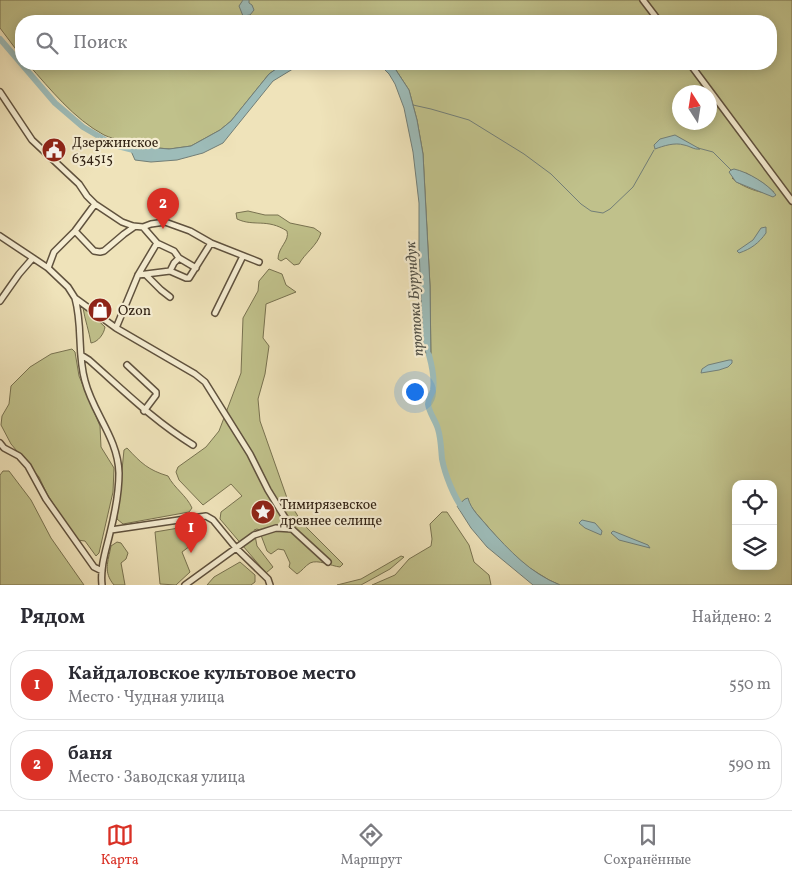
<!DOCTYPE html>
<html lang="ru">
<head>
<meta charset="utf-8">
<style>
  :root { --surface:#fff; --page:#f2f2f3; --text:#2b2b33; --muted:#7c7c81; --line:#e1e1e2; --accent:#d93025 }
  body { margin:0; font-family:Vollkorn,serif; background:var(--page); color:var(--text) }
  .controls { position:absolute; right:15px; bottom:15px; display:grid; overflow:hidden; border-radius:10px; box-shadow:0 2px 12px #0003 }
  .controls button { width:45px; height:45px; display:grid; place-items:center; padding:0; border:0; border-bottom:1px solid var(--line); background:var(--surface); color:var(--text); font:25px sans-serif }
  .compass { position:absolute; left:672px; top:85px; width:45px; height:45px; border-radius:50%; background:var(--surface); box-shadow:0 2px 12px #0003; rotate:348deg }
  .you { position:absolute; left:414px; top:391px; width:18px; height:18px; margin:-12px; border:4px solid #fff; border-radius:50%; background:#1a73e8; box-shadow:0 0 0 8px #1a73e833 }
  .badge { display:grid; place-items:center; width:32px; height:32px; border-radius:50%; background:var(--accent); color:#fff; font-size:16px; font-weight:700 }
  .pin { position:absolute; translate:-50% -41px; filter:drop-shadow(0 1px 2px #0008) }
  .pin::after { content:''; position:absolute; top:26px; width:18px; height:15px; background:inherit; clip-path:polygon(0 0,100% 0,50% 100%) }
  .list { margin:0; padding:0; list-style:none }
  h2 { display:flex; justify-content:space-between; align-items:center; height:65px; margin:0; padding:0 20px; font-size:21px }
  h2 small { font-size:16px; font-weight:400; color:var(--muted) }
  .list li { display:grid; grid-template-columns:32px 1fr auto; gap:15px; align-items:center; box-sizing:border-box; height:70px; margin:0 10px 10px; padding:0 10px; border:1px solid var(--line); border-radius:20px }
  .list b { display:block; font-size:19px; white-space:nowrap }
  .list p { margin:0; font-size:16px; white-space:nowrap; color:var(--muted) }
  .list em { font-size:16px; font-style:normal; color:var(--muted) }
  .icon { flex:none; width:28px; height:28px; fill:none; stroke:currentColor; stroke-width:2; stroke-linecap:round; stroke-linejoin:round }
  .map { position:relative; flex:none; width:792px; height:585px; overflow:hidden }
  .search { position:absolute; background:var(--surface); box-shadow:0 2px 12px #0003; left:15px; right:15px; top:15px; height:55px; display:flex; align-items:center; gap:12px; box-sizing:border-box; padding:0 18px; border-radius:20px; color:var(--muted); font-size:19px }
  .sheet { height:225px; background:var(--surface) }
  nav { display:flex; justify-content:space-around; align-items:center; box-sizing:border-box; height:70px; border-top:1px solid var(--line); background:var(--surface); font-size:14px; color:var(--muted) }
  nav a { display:grid; justify-items:center; gap:2px }
  nav .on { color:var(--accent) }
  .map>svg:first-child { display:block }
</style>
</head>
<body>
<div class="map">
<svg width="792" height="585" viewBox="0 0 792 585">
  <rect width="100%" height="100%" fill="#efe3ba"/>
  <filter id="stains"><feTurbulence type="fractalNoise" baseFrequency=".004" numOctaves="4"/><feColorMatrix values="0 0 0 0 .2 0 0 0 0 .09 0 0 0 0 .02 0 0 0 .5 -.17"/></filter>
  <radialGradient id="worn" r=".72"><stop offset=".6" stop-color="#630" stop-opacity="0"/><stop offset="1" stop-color="#630" stop-opacity=".3"/></radialGradient>
  <path fill="#c0c18b" stroke="#787250" fill-rule="evenodd" d="M0,0H792V585H560L549,580L528,567L509,551L476,513L469,504L463,502L459,503L446,472L442,458V447L438,427L428,405L429,397L433,391L431,363L430,286L423,154L417,120L409,90L392,64H771V21H21V56L0,28ZM680,92H710V122H680ZM746,173L763,183L774,192C764,196 740,186 732,178ZM736,484H773V566H736Z
    M28,64H283L269,74L231,121L220,130L191,146L170,149L135,146L126,148L123,141C117,139 110,138 104,135C74,119 50,89 28,64Z
    M248,211L265,215H278L290,223L314,228L321,233C317,246 305,253 299,264L294,265L286,258L281,261L278,259C278,247 290,241 287,231C267,218 254,227 237,219L236,213Z
    M269,269L282,274L286,285L296,292L266,304L263,338L269,346L265,374L258,399L260,421L287,498L302,523L343,564L340,567C331,566 318,559 310,563C305,566 302,571 297,574L289,567L290,563L284,550L278,549L271,554L267,551L259,530L257,529L254,530L257,546L273,567L266,573L220,519L221,512L242,496L231,484L203,505L179,480L176,472L178,467L206,447L219,431L241,373L243,318L258,291L259,281Z
    M84,307L105,327C104,334 98,342 91,343C89,331 85,320 83,308Z
    M72,349L75,352L79,376L100,426L101,447L114,468L113,492L99,553L96,556L85,541L77,540L47,494L39,477L11,444L1,425L2,416L9,404L11,386L30,367L51,354Z
    M127,448C141,463 148,470 168,476C174,488 187,496 192,508L189,512L123,524L117,519L124,450Z
    M3,471H9L31,500L51,538L84,585H0V475Z
    M442,512H447L469,545L474,562L489,575L491,585H372L395,575L409,559L431,546L432,539L430,524Z
    M202,524L198,540L182,552L190,572L176,585L160,584L155,532Z
    M117,542L121,543L128,553L126,559L121,563L125,585H114C103,572 108,562 111,546Z
    M401,556L404,557L390,569L361,585H337L361,579Z
    M240,562L255,575V582L251,585H207L214,577Z"/>
  <path fill="#9dbcb9" stroke="#727e77" d="M243,0H249V3L252,5L254,10L250,15L243,16L239,6Z
    M283,64H301L273,81L223,143L203,153L177,160L151,162L135,160L131,151L135,146L169,149L191,146L220,130L231,121L269,74Z
    M379,64H392L409,90L417,120L423,154L430,286L431,363L423,347L419,248V203L413,152L404,108L395,84L389,74Z
    M675,135L700,149C694,150 690,146 684,145C675,142 663,146 655,149L654,145L660,139Z
    M734,169C748,172 768,184 776,195L773,197L736,182L729,172L731,170Z
    M766,227V233C759,243 751,249 739,253L737,251L753,240L761,228Z
    M729,360H732V363L728,367L719,370L701,373L702,369L708,365Z
    M468,498C471,510 481,518 488,527C510,551 530,573 560,585H533L487,547L471,528L457,506L465,499Z
    M582,520L595,523L602,531L601,535L585,528L579,523Z
    M613,531L648,545L650,548L619,540L611,533Z"/>
  <g fill="none" stroke-linecap="round" stroke-linejoin="round">
    <path stroke="#727e77" stroke-width="1" d="M413,105L431,109L469,120L524,154L551,174L581,204L591,211L603,213L610,209L633,187L654,150
      M698,148L713,152L731,170"/>
    <path stroke="#9dbcb9" stroke-width="6" d="M0,39L55,103L83,127L114,145L141,152
      M429,355C432,366 435,378 433,390C432,395 428,398 428,404C429,413 436,421 438,429C441,439 441,449 442,459C445,475 454,497 463,509"/>
    <defs>
      <path id="minor" d="M643,0L659,21
        M690,64L792,201
        M0,92L32,140L79,184L87,196L95,204L122,222L133,226L143,227L157,243L174,251L179,258L196,268
        M143,227L151,224L165,222L190,231L211,243L259,262
        M75,231L94,251L100,252L104,251L124,234L134,227
        M0,236L48,268L68,287L75,298L116,328L195,374L205,382L250,454L268,490L292,529L328,562
        M48,268L54,252L75,231L95,204
        M170,271L174,263L179,258
        M138,275L170,271L186,278H189L211,243
        M146,275L161,290L170,297
        M75,298C83,327 77,353 85,381C93,413 118,438 119,473C119,493 115,513 110,533C106,550 100,567 102,585
        M0,301L19,274L32,259
        M215,313L243,256
        M116,328L138,275L157,243
        M81,355L89,360C123,390 154,421 193,445
        M127,365L156,392V395L144,411
        M0,443L4,448L19,456L28,466L46,499L94,567L102,571
        M111,530L206,516L213,520L236,548L268,579L270,585
        M185,585L254,535L276,528L292,529"/>
    </defs>
    <use href="#minor" stroke="#60523e" stroke-width="8"/>
    <use href="#minor" stroke="#f5edd2" stroke-width="5"/>
  </g>
  <defs>
    <symbol id="civic-disc" viewBox="-11 -11 22 22"><circle r="9.5" fill="#8f2418" stroke="#f5edd2"/><path d="M-.6-6.5H3V-4.5H.6V-3L4-1V1h2V6H-6V1h2V-1L-.6-3ZM-1.2 2.5V6h2.4V2.5Z" fill="#fff"/></symbol>
    <symbol id="shop-disc" viewBox="-11 -11 22 22"><circle r="9.5" fill="#8f2418" stroke="#f5edd2"/><path d="M-5-2.5h2.3a2.7 3.5 0 0 1 5.4 0H5L5.5 6h-11ZM-1.5-2.5h3a1.5 2.3 0 0 0-3 0Z" fill="#fff"/></symbol>
    <symbol id="sight-disc" viewBox="-11 -11 22 22"><circle r="9.5" fill="#8f2418" stroke="#f5edd2"/><path d="M0-6L1.8-2.2L6-1.7L2.9 1.2L3.7 5.4L0 3.3L-3.7 5.4L-2.9 1.2L-6-1.7L-1.8-2.2Z" fill="#fff"/></symbol>
  </defs>
  <g fill-rule="evenodd">
    <use href="#civic-disc" x="40" y="136" width="28" height="28"/>
    <use href="#shop-disc" x="86" y="296" width="28" height="28"/>
    <use href="#sight-disc" x="249" y="498" width="28" height="28"/>
  </g>
  <g text-anchor="middle" stroke-width="4.5" stroke-linejoin="round" paint-order="stroke">
    <g font-size="14" fill="#312214" stroke="#f5edd2" text-anchor="start">
      <text x="72" y="147">Дзержинское<tspan x="72" dy="16">634515</tspan></text>
      <text x="118" y="315">Ozon</text>
      <text x="280" y="509">Тимирязевское<tspan x="280" dy="16">древнее селище</tspan></text>
    </g>
    <g font-size="15" font-style="italic" fill="#515046" stroke="#f5edd2">
      <text transform="translate(414 299) rotate(-94)" y="5">протока Бурундук</text>
    </g>
  </g>
  <rect width="100%" height="100%" filter="url(#stains)"/>
  <rect width="100%" height="100%" fill="url(#worn)"/>
</svg>
<div class="controls">
<button><svg class="icon" aria-label="locate" viewBox="0 0 24 24"><circle cx="12" cy="12" r="6"/><path d="M12 2v4M12 18v4M2 12h4M18 12h4"/></svg></button>
<button><svg class="icon" aria-label="layers" viewBox="0 0 24 24"><path d="M12 4l9 5-9 5-9-5zM3 14l9 5 9-5"/></svg></button>
</div>
<svg class="compass" viewBox="-18 -18 36 36"><path d="M0-13l5 13h-10z" fill="#e53935"/><path d="M0 13l5-13h-10z" fill="#7c7c81"/></svg>
<div class="you"></div>
<div class="pin badge" style="left:191px;top:553px">1</div>
<div class="pin badge" style="left:163px;top:229px">2</div>
<div class="search"><svg class="icon" aria-label="search" viewBox="0 0 24 24"><circle cx="10" cy="10" r="6"/><path d="M15 15l6 6"/></svg>Поиск</div>
</div>
<section class="sheet">
<h2>Рядом<small>Найдено: 2</small></h2>
<ul class="list">
<li><span class="badge">1</span><div><b>Кайдаловское культовое место</b><p>Место · Чудная улица</p></div><em>550 m</em></li>
<li><span class="badge">2</span><div><b>баня</b><p>Место · Заводская улица</p></div><em>590 m</em></li>
</ul>
</section>
<nav>
<a class="on"><svg class="icon" aria-label="map" viewBox="0 0 24 24"><path d="M3 6l6-2 6 2 6-2v14l-6 2-6-2-6 2zM9 4v14M15 6v14"/></svg>Карта</a>
<a><svg class="icon" aria-label="directions" viewBox="0 0 24 24"><path d="M12 3l9 9-9 9-9-9zM9 14v-3h6M13 9l2 2-2 2"/></svg>Маршрут</a>
<a><svg class="icon" aria-label="saved" viewBox="0 0 24 24"><path d="M7 4h10v16l-5-4-5 4z"/></svg>Сохранённые</a>
</nav>
</body>
</html>
